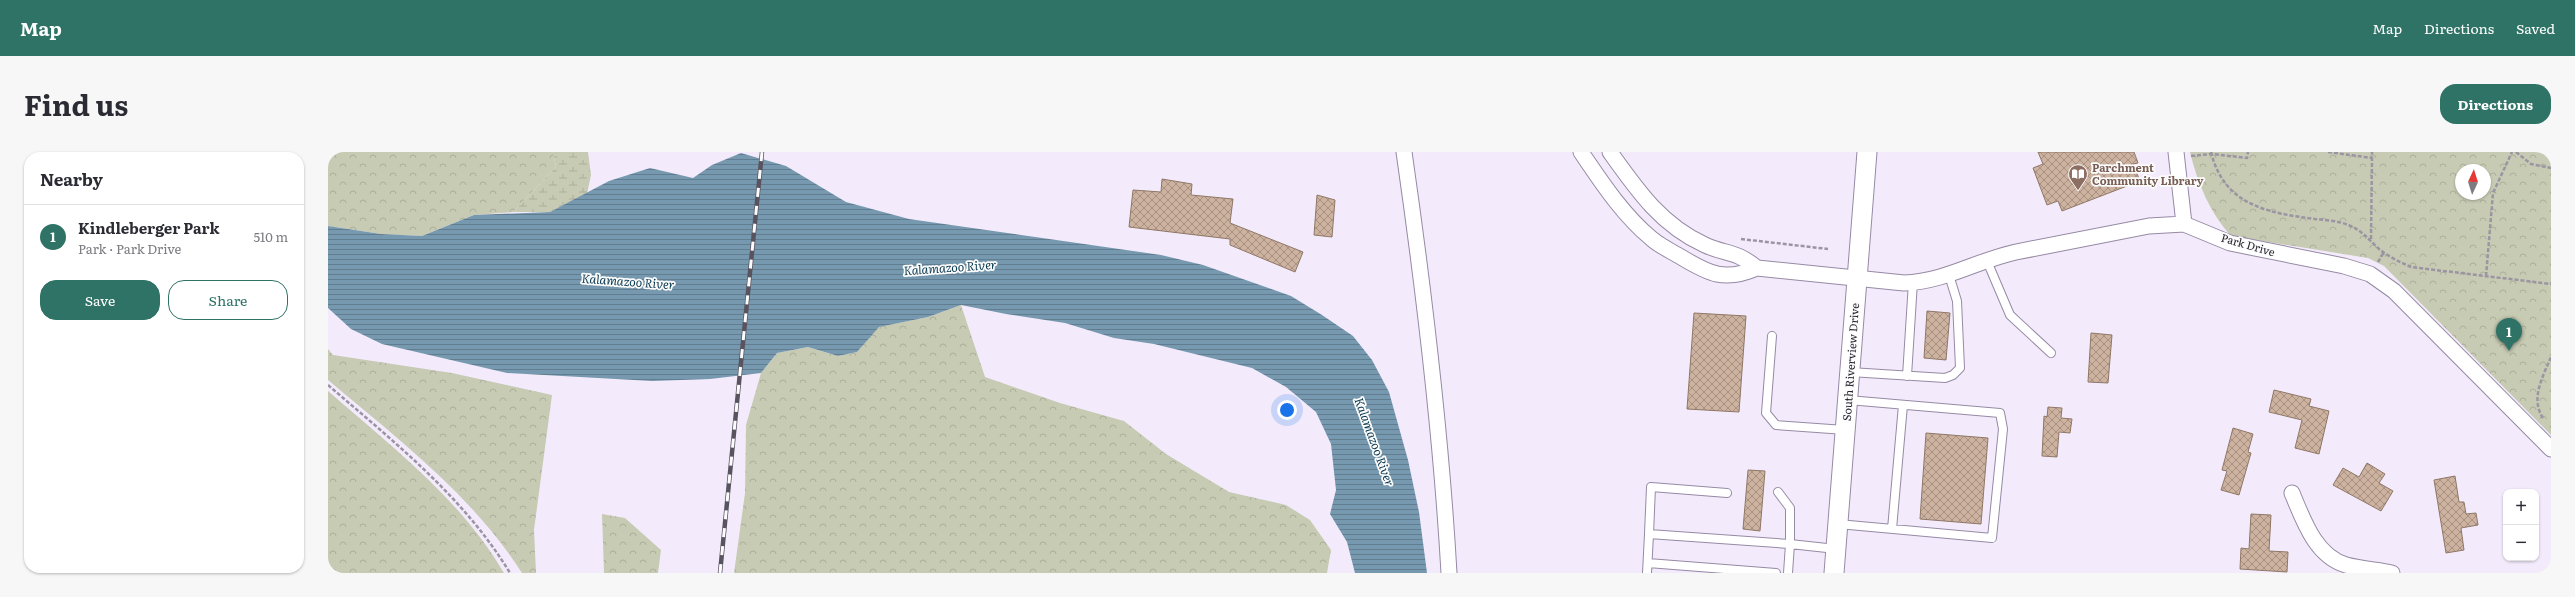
<!DOCTYPE html>
<html lang="en">
<head>
<meta charset="utf-8">
<style>
  :root { --surface:#fff; --page:#f7f7f7; --text:#2b2b33; --muted:#7c7c81; --line:#e1e1e2; --accent:#2e7366 }
  body { margin:0; font-family:Literata,serif; background:var(--page); color:var(--text) }
  .controls { position:absolute; right:12px; bottom:12px; display:grid; overflow:hidden; border-radius:8px; box-shadow:0 1px 3px #0004 }
  .controls button { width:36px; height:36px; display:grid; place-items:center; padding:0; border:0; border-bottom:1px solid var(--line); background:var(--surface); color:var(--text); font:20px sans-serif }
  .compass { position:absolute; left:2127px; top:12px; width:36px; height:36px; border-radius:50%; background:var(--surface); box-shadow:0 1px 3px #0004; rotate:4deg }
  .you { position:absolute; left:959px; top:258px; width:14px; height:14px; margin:-10px; border:3px solid #fff; border-radius:50%; background:#1a73e8; box-shadow:0 0 0 6px #1a73e833 }
  .badge { display:grid; place-items:center; width:26px; height:26px; border-radius:50%; background:var(--accent); color:#fff; font-size:13px; font-weight:700 }
  .pin { position:absolute; translate:-50% -33px; filter:drop-shadow(0 1px 2px #0008) }
  .pin::after { content:''; position:absolute; top:21px; width:14px; height:12px; background:inherit; clip-path:polygon(0 0,100% 0,50% 100%) }
  .list { margin:0; padding:0; list-style:none }
  h2 { display:flex; justify-content:space-between; align-items:center; height:52px; margin:0; padding:0 16px; font-size:17px }
  h2 small { font-size:13px; font-weight:400; color:var(--muted) }
  .list li { display:grid; grid-template-columns:26px 1fr auto; gap:12px; align-items:center; box-sizing:border-box; height:64px; padding:0 16px; border-top:1px solid var(--line) }
  .list b { display:block; font-size:15px; white-space:nowrap }
  .list p { margin:0; font-size:13px; white-space:nowrap; color:var(--muted) }
  .list em { font-size:13px; font-style:normal; color:var(--muted) }
  .actions { display:flex; gap:8px; padding:12px 16px }
  .actions a { flex:1; padding:9px 0; border:1px solid var(--accent); border-radius:16px; text-align:center; font-size:14px; color:var(--accent) }
  .actions .main { background:var(--accent); color:#fff }
  .map { position:relative; flex:none; width:2223px; height:421px; overflow:hidden; border-radius:16px }
  header { display:flex; align-items:center; gap:24px; box-sizing:border-box; height:56px; padding:0 20px; background:var(--accent); color:#fff }
  header strong { font-size:19px }
  nav { display:flex; gap:22px; margin-inline-start:auto; font-size:14px }
  .intro { display:flex; align-items:center; justify-content:space-between; box-sizing:border-box; height:96px; padding:0 24px }
  h1 { margin:0; font-size:28px }
  .button { padding:10px 18px; border-radius:16px; background:var(--accent); color:#fff; font-size:14px; font-weight:700 }
  main { display:flex; gap:24px; padding:0 24px }
  aside { flex:1; background:var(--surface); border-radius:16px; box-shadow:0 1px 3px #0004 }
  .map>svg:first-child { display:block }
</style>
</head>
<body>
<header>
<strong>Map</strong>
<nav><a>Map</a><a>Directions</a><a>Saved</a></nav>
</header>
<div class="intro"><h1>Find us</h1><a class="button">Directions</a></div>
<main>
<aside>
<h2>Nearby<small></small></h2>
<ul class="list">
<li><span class="badge">1</span><div><b>Kindleberger Park</b><p>Park · Park Drive</p></div><em>510 m</em></li>
</ul>
<div class="actions"><a class="main">Save</a><a>Share</a></div>
</aside>
<div class="map">
<svg width="2223" height="421" viewBox="0 0 2223 421">
  <defs>
    <pattern id="forest-crowns" width="20" height="18" patternUnits="userSpaceOnUse"><rect width="20" height="18" fill="#c7cbb3"/><path d="M2 6a3 3 0 1 1 6 0M12 15a3 3 0 1 1 6 0" fill="none" stroke="#abae9a"/></pattern>
    <pattern id="wetland-marsh" width="20" height="14" patternUnits="userSpaceOnUse"><rect width="20" height="14" fill="#c7cbb3"/><path d="M1 5h8M5 5V1M11 12h8M15 12V8" fill="none" stroke="#abae9a"/></pattern>
    <pattern id="water-rules" width="6" height="5" patternUnits="userSpaceOnUse"><rect width="6" height="5" fill="#7699af"/><path d="M0 2.5h6" fill="none" stroke="#617d8f"/></pattern>
    <pattern id="building-cross-hatch" width="8" height="8" patternUnits="userSpaceOnUse"><rect width="8" height="8" fill="#cdb2a0"/><path d="M0 0l8 8M0 8l8-8" fill="none" stroke="#a69183"/></pattern>
  </defs>
  <rect width="100%" height="100%" fill="#f3ebfc"/>
  <path fill="url(#forest-crowns)" fill-rule="evenodd" d="M0,0H225L228,15L185,60L146,63L94,84L53,82L0,74Z
    M1862,0H2223V283L2056,114L2040,106L1903,84C1882,61 1869,30 1862,0ZM2133,18H2157V42H2133Z
    M633,153L657,225L732,251L796,269L838,302L901,340L958,353L982,368L1003,398L999,421H406L417,341L418,273L433,221L449,201L480,195L510,204L529,200L550,175L600,165Z
    M0,197L5,203L124,221L224,243L206,378L208,421H194C145,344 69,286 0,228Z
    M0,239C64,295 132,346 176,421H0Z
    M274,362L297,366L333,398L330,421H276Z"/>
  <path fill="url(#wetland-marsh)" d="M225,0H260L263,23L259,42L222,60H185L228,15Z"/>
  <path fill="url(#water-rules)" d="M413,1L458,14L518,50L581,67L833,103L875,113L963,144L994,163L1025,184L1044,208L1061,240L1080,308L1091,360L1099,421H1027L1019,390L1002,362L1008,338L1003,292L988,260L958,235L924,216L826,192L786,186L737,171L678,162L633,153L600,165L551,175L529,200L510,204L480,195L449,201L433,221L382,227L324,229L179,221L54,192L23,177L0,156V74L53,82L94,84L146,63L222,60L281,29L322,16L365,26L384,13Z"/>
  <path fill="url(#building-cross-hatch)" stroke="#8f7766" d="M1710,0H1806L1810,11L1805,12L1812,29L1734,59L1730,49L1719,53L1705,16L1715,12Z
    M834,27L864,32L863,43L905,47L902,71L975,100L967,120L902,93V87L801,75L805,38L833,40Z
    M989,43L1007,48L1004,85L986,83Z
    M1599,159L1622,161L1618,208L1596,206Z
    M1366,161L1418,164L1411,260L1359,257Z
    M1763,181L1784,183L1780,231L1760,230Z
    M1946,238L1983,247L1981,254L2001,259L1991,302L1967,296L1974,268L1941,260Z
    M1720,255L1734,256L1733,266L1744,267L1742,281L1731,280L1729,305L1714,304L1716,264L1719,265Z
    M1905,276L1925,282L1920,300L1923,301L1911,343L1893,338L1899,319L1894,318Z
    M1598,281L1660,286L1653,372L1592,367Z
    M2039,311L2057,322L2051,331L2065,339L2053,359L2005,333L2015,316L2031,325Z
    M1420,318L1437,319L1432,379L1415,377Z
    M2127,324L2131,350H2136L2138,362L2148,361L2150,373L2133,376L2136,398L2118,401L2106,328Z
    M1923,362L1943,363L1941,399L1960,400L1959,420L1912,417L1913,396L1921,397Z"/>
  <g fill="none" stroke-linecap="round" stroke-linejoin="round">
    <defs>
      <path id="service" d="M1659,109L1682,163L1723,201
        M1444,184L1438,261L1448,273L1517,278
        M1522,220L1617,226L1625,223L1632,216L1629,149L1621,123
        M1579,224L1585,130
        M1510,372L1664,386L1675,277L1672,261L1520,248
        M1564,377L1575,253
        M1321,382L1323,335L1399,341
        M1320,411L1448,421
        M1319,421L1321,382L1462,392V356L1450,340
        M1460,421L1462,392L1508,397"/>
      <path id="minor" d="M1076,0C1096,139 1113,280 1121,421
        M1253,0C1274,31 1295,63 1324,87C1332,94 1343,99 1353,105C1381,122 1397,130 1429,116L1576,131C1619,129 1647,109 1688,100L1821,74L1856,72L1902,91L2016,114L2042,122L2066,139L2223,297
        M1282,0C1309,38 1333,73 1377,93C1399,103 1407,98 1429,116
        M1848,0L1856,72
        M1964,341C1975,367 1987,404 2018,413C2033,417 2049,418 2064,421"/>
      <path id="tertiary" d="M1506,421L1539,0"/>
    </defs>
    <use href="#service" stroke="#968aa4" stroke-width="10"/>
    <use href="#minor" stroke="#968aa4" stroke-width="17"/>
    <use href="#tertiary" stroke="#968aa4" stroke-width="21"/>
    <path stroke="#9b94a2" stroke-width="2.5" stroke-dasharray="4 2" stroke-linecap="butt" d="M1883,0C1896,54 1941,61 1987,67C1998,68 2011,69 2020,73C2034,78 2041,88 2051,97C2061,105 2072,110 2083,115L2223,132
      M2000,0L2044,6V0
      M2188,0L2203,12L2223,16
      M1863,4L1884,2L1919,6L1920,0
      M1413,87L1500,97
      M2043,87L2044,6
      M2050,110L2056,100
      M2158,124L2165,41L2184,0
      M0,233C66,290 136,345 182,421
      M2215,266C2202,247 2215,224 2223,205"/>
    <use href="#service" stroke="#fff" stroke-width="8"/>
    <use href="#minor" stroke="#fff" stroke-width="15"/>
    <use href="#tertiary" stroke="#fff" stroke-width="19"/>
    <defs>
      <path id="rail" d="M392,421L434,0"/>
    </defs>
    <use href="#rail" stroke="#58535e" stroke-width="4.5"/>
    <use href="#rail" stroke="#fcfcfc" stroke-width="3" stroke-dasharray="9" stroke-linecap="butt"/>
  </g>
  <defs>
    <symbol id="library-pin" viewBox="-11 -11 22 30"><path d="M0 17L-7.5 6A9.5 9.5 0 1 1 7.5 6Z" fill="#8d6e63" stroke="#fcfcfc"/><path d="M-6-4Q-3-5.5-.7-3.5V5Q-3 3-6 4ZM6-4Q3-5.5 .7-3.5V5Q3 3 6 4Z" fill="#fff"/></symbol>
  </defs>
  <g fill-rule="evenodd">
    <use href="#library-pin" x="1739" y="11" width="22" height="30"/>
  </g>
  <g text-anchor="middle" stroke-width="3.5" stroke-linejoin="round" paint-order="stroke">
    <g font-size="11" font-weight="bold" fill="#785e54" stroke="#fcfcfc" text-anchor="start">
      <text x="1764" y="20">Parchment<tspan x="1764" dy="13">Community Library</tspan></text>
    </g>
    <g font-size="11" fill="#29252f" stroke="#fcfcfc">
      <text transform="translate(1920 93) rotate(16)" y="4">Park Drive</text>
      <text transform="translate(1523 210) rotate(-86)" y="4">South Riverview Drive</text>
    </g>
    <g font-size="12" font-style="italic" fill="#093951" stroke="#fcfcfc">
      <text transform="translate(622 116) rotate(-4)" y="4">Kalamazoo River</text>
      <text transform="translate(300 130) rotate(4)" y="4">Kalamazoo River</text>
      <text transform="translate(1046 290) rotate(70)" y="4">Kalamazoo River</text>
    </g>
  </g>
</svg>
<div class="controls">
<button>+</button>
<button>−</button>
</div>
<svg class="compass" viewBox="-18 -18 36 36"><path d="M0-13l5 13h-10z" fill="#e53935"/><path d="M0 13l5-13h-10z" fill="#7c7c81"/></svg>
<div class="you"></div>
<div class="pin badge" style="left:2181px;top:199px">1</div>
</div>
</main>
</body>
</html>
